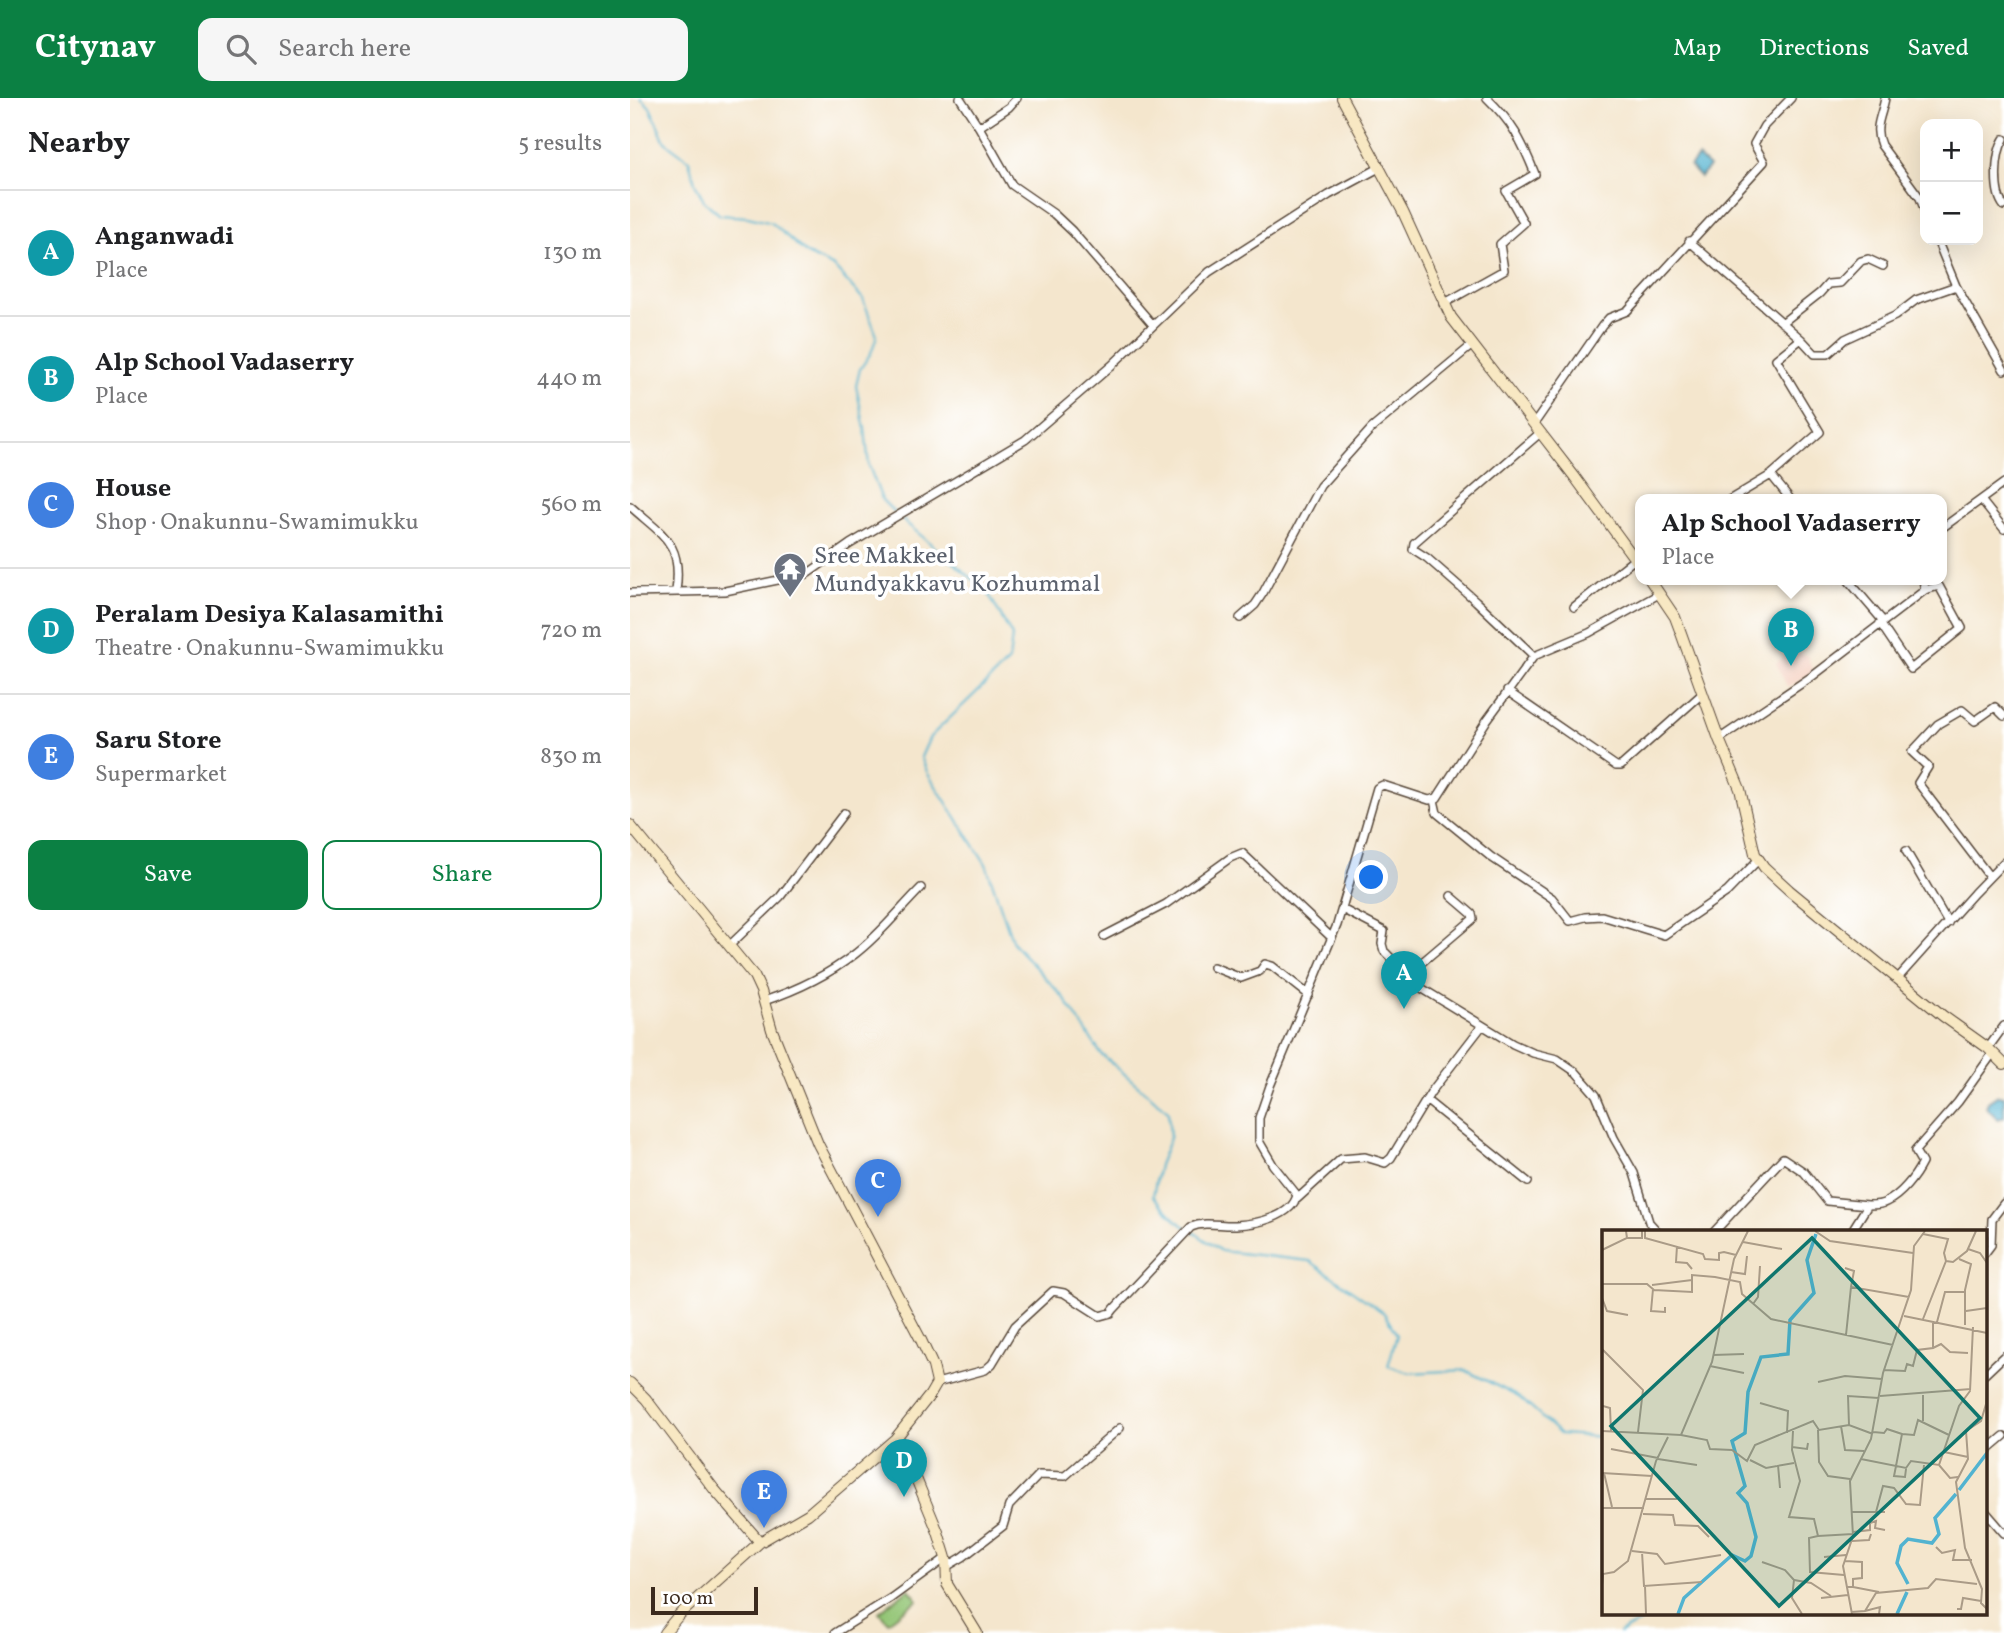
<!DOCTYPE html>
<html lang="en">
<head>
<meta charset="utf-8">
<style>
  :root { --surface:#fff; --page:#f6f6f6; --text:#202124; --muted:#757577; --line:#e0e0e0; --accent:#0b8043 }
  body { margin:0; font-family:Vollkorn,serif; background:var(--page); color:var(--text) }
  .controls { position:absolute; right:21px; top:21px; display:grid; overflow:hidden; border-radius:14px; box-shadow:0 7px 28px #0002 }
  .controls button { width:63px; height:63px; display:grid; place-items:center; padding:0; border:0; border-bottom:2px solid var(--line); background:var(--surface); color:var(--text); font:35px sans-serif }
  .scale { position:absolute; left:21px; bottom:18px; width:107px; box-sizing:border-box; padding-left:7px; border:4px solid #3b2a1e; border-top:0; font-size:19px; line-height:24px; white-space:nowrap; color:#3b2a1e; -webkit-text-stroke:5px #fff; paint-order:stroke }
  .you { position:absolute; left:742px; top:780px; width:24px; height:24px; margin:-18px; border:5px solid #fff; border-radius:50%; background:#1a73e8; box-shadow:0 0 0 10px #1a73e833 }
  .badge { display:grid; place-items:center; width:46px; height:46px; border-radius:50%; background:var(--accent); color:#fff; font-size:23px; font-weight:700 }
  .pin { position:absolute; translate:-50% -58px; filter:drop-shadow(0 2px 4px #0008) }
  .pin::after { content:''; position:absolute; top:37px; width:24px; height:21px; background:inherit; clip-path:polygon(0 0,100% 0,50% 100%) }
  .popup { position:absolute; left:1005px; top:396px; width:312px; height:91px; box-sizing:border-box; display:grid; place-content:center; border-radius:14px; background:var(--surface); filter:drop-shadow(0 2px 5px #0005); font-size:23px; white-space:nowrap; color:var(--muted) }
  .popup b { font-size:26px; color:var(--text) }
  .popup::after { content:''; position:absolute; left:50%; top:100%; margin-left:-14px; border:14px solid transparent; border-top-color:var(--surface) }
  .list { margin:0; padding:0; list-style:none }
  h2 { display:flex; justify-content:space-between; align-items:center; height:91px; margin:0; padding:0 28px; font-size:30px }
  h2 small { font-size:23px; font-weight:400; color:var(--muted) }
  .list li { display:grid; grid-template-columns:46px 1fr auto; gap:21px; align-items:center; box-sizing:border-box; height:126px; padding:0 28px; border-top:2px solid var(--line) }
  .list b { display:block; font-size:26px; white-space:nowrap }
  .list p { margin:0; font-size:23px; white-space:nowrap; color:var(--muted) }
  .list em { font-size:23px; font-style:normal; color:var(--muted) }
  .actions { display:flex; gap:14px; padding:21px 28px }
  .actions a { flex:1; padding:16px 0; border:2px solid var(--accent); border-radius:14px; text-align:center; font-size:24px; color:var(--accent) }
  .actions .main { background:var(--accent); color:#fff }
  .icon { flex:none; width:38px; height:38px; fill:none; stroke:currentColor; stroke-width:2; stroke-linecap:round; stroke-linejoin:round }
  .map { position:relative; flex:none; width:1374px; height:1535px; overflow:hidden }
  header { display:flex; align-items:center; gap:42px; box-sizing:border-box; height:98px; padding:0 35px; background:var(--accent); color:#fff }
  header strong { font-size:33px }
  nav { display:flex; gap:38px; margin-inline-start:auto; font-size:24px }
  .search { width:490px; height:63px; background:var(--page); display:flex; align-items:center; gap:18px; box-sizing:border-box; padding:0 24px; border-radius:14px; color:var(--muted); font-size:26px }
  main { display:flex }
  aside { flex:1; background:var(--surface) }
  .map>svg:first-child { display:block }
</style>
</head>
<body>
<header>
<strong>Citynav</strong>
<div class="search"><svg class="icon" aria-label="search" viewBox="0 0 24 24"><circle cx="10" cy="10" r="6"/><path d="M15 15l6 6"/></svg>Search here</div>
<nav><a>Map</a><a>Directions</a><a>Saved</a></nav>
</header>
<main>
<aside>
<h2>Nearby<small>5 results</small></h2>
<ul class="list">
<li><span class="badge" style="background:#0f9aa8">A</span><div><b>Anganwadi</b><p>Place</p></div><em>130 m</em></li>
<li><span class="badge" style="background:#0f9aa8">B</span><div><b>Alp School Vadaserry</b><p>Place</p></div><em>440 m</em></li>
<li><span class="badge" style="background:#3f7fe0">C</span><div><b>House</b><p>Shop · Onakunnu-Swamimukku</p></div><em>560 m</em></li>
<li><span class="badge" style="background:#0f9aa8">D</span><div><b>Peralam Desiya Kalasamithi</b><p>Theatre · Onakunnu-Swamimukku</p></div><em>720 m</em></li>
<li><span class="badge" style="background:#3f7fe0">E</span><div><b>Saru Store</b><p>Supermarket</p></div><em>830 m</em></li>
</ul>
<div class="actions"><a class="main">Save</a><a>Share</a></div>
</aside>
<div class="map">
<svg width="1374" height="1535" viewBox="0 0 1374 1535">
  <rect width="100%" height="100%" fill="#fff"/>
  <filter id="ink" filterUnits="userSpaceOnUse"><feTurbulence type="fractalNoise" baseFrequency=".0143" numOctaves="2"/><feDisplacementMap in="SourceGraphic" scale="14" xChannelSelector="R" yChannelSelector="G"/><feConvolveMatrix kernelMatrix="1 2 1 2 8 2 1 2 1" color-interpolation-filters="sRGB"/></filter>
  <filter id="wash" filterUnits="userSpaceOnUse"><feTurbulence type="fractalNoise" baseFrequency=".00686" numOctaves="4" result="noise"/><feDisplacementMap in="SourceGraphic" scale="28" xChannelSelector="R" yChannelSelector="G"/><feGaussianBlur stdDeviation="1.57" result="paint"/><feColorMatrix in="noise" values="0 0 0 0 0 0 0 0 0 0 0 0 0 0 0 0 0 1.4 0 .05"/><feComposite in="paint" operator="in"/></filter>
  <g filter="url(#wash)">
    <rect width="100%" height="100%" fill="#f4e6cd"/>
    <path fill="#f5d2c2" d="M1160,553L1177,557L1183,574L1158,590L1146,565Z"/>
    <path fill="#93c575" stroke="#67784a" stroke-width="2" d="M279,1491L288,1502L258,1524L249,1514Z"/>
    <path fill="#52b3d0" stroke="#466e77" stroke-width="2" d="M1068,59L1079,69L1070,79L1060,68Z
      M1368,997L1374,998V1019L1368,1021L1356,1009L1358,1004Z"/>
    <g fill="none" stroke-linecap="round" stroke-linejoin="round">
      <path stroke="#52b3d0" stroke-width="2" d="M11,0L20,9L35,44L59,62L65,85L74,103L90,117L118,119L142,125L177,156L204,169L233,201L247,238L241,255L230,271L226,288L235,331L239,368L252,402L265,415
        M269,419L357,493L382,538L379,563L300,639L291,659L298,676L356,766L383,845L434,900L471,956L538,1013L540,1040L529,1067L523,1098L546,1122L557,1130
        M562,1133L591,1153L680,1163L754,1215L767,1237L758,1268L780,1275L835,1272L889,1299L930,1336L973,1339
        M989,1535L1026,1516"/>
    </g>
  </g>
  <g filter="url(#ink)">
    <g fill="none" stroke-linecap="round" stroke-linejoin="round">
      <defs>
        <path id="street" d="M330,0L349,29L379,9L387,0
          M1255,0C1252,18 1243,29 1251,47L1290,100L1295,113
          M349,29L382,87L424,116L442,133L523,227
          M1374,41C1365,55 1363,95 1374,108
          M1307,142L1326,188L1374,272
          M1059,143L1171,241
          M813,206L874,172L870,146L894,125L876,93L905,76C892,43 882,24 857,0
          M1152,225L1190,195L1198,186L1210,185L1231,163L1238,161L1253,168
          M904,326L972,228L979,220L997,213L1134,64L1124,46L1134,28L1161,0
          M1141,377L1190,334L1146,261L1171,241L1185,256H1198L1215,241L1265,218L1286,202L1326,188
          M1099,402L1141,377L1161,402
          M1351,402L1374,431
          M0,408C33,438 53,444 46,493
          M1312,430L1374,385
          M1218,482L1253,523
          M0,495L95,493L177,476L220,446L395,342L481,268L579,174L699,97L749,70
          M944,509L1006,460
          M610,520L625,507L633,495L690,388L741,331L841,248
          M1250,525L1281,571L1332,530L1309,488L1295,492
          M904,558L846,503L797,460L783,451L784,445L910,335
          M877,593L986,668H991L1073,595
          M1089,641L1184,577L1295,492L1293,482
          M804,702L807,715L861,759L922,800L940,823L955,819L972,818L1034,837L1097,794L1129,761
          M1276,753L1318,825
          M1359,778L1288,685L1298,669L1282,654L1308,626L1332,612L1345,623L1365,609L1374,618
          M712,811L754,833L752,846L754,853L788,888L883,946L903,955L927,961L946,974L966,997L984,1040L1004,1075L1019,1124L1028,1134
          M474,838L536,806L600,760L612,755L702,840
          M100,847L150,799L214,715
          M583,869L611,880L630,873L635,866L642,868L679,897
          M777,877L843,821L842,816L821,798
          M1268,880L1344,795L1374,764
          M134,903C167,892 198,877 225,856C250,837 269,812 291,790
          M1358,950L1374,928
          M796,1002L898,1084
          M667,1101L711,1061L735,1059L755,1065L761,1060L801,994L852,928
          M1238,1107C1243,1107 1251,1107 1256,1104C1271,1097 1285,1079 1292,1065L1285,1053L1328,1004L1363,955
          M1084,1134L1153,1060L1174,1074L1197,1103L1238,1107L1221,1134
          M1355,1155L1361,1147L1362,1121L1374,1105
          M1355,1276L1374,1258
          M307,1285L355,1272L362,1266L385,1228L423,1193L434,1195L470,1218L481,1215L484,1211L561,1129C576,1123 591,1128 606,1127C626,1126 662,1119 667,1097L643,1067L629,1043V1020L640,988L707,827L747,690L753,687L799,702L807,700L857,622L904,558L959,535L1029,496
          M1355,1354L1374,1338
          M1355,1413L1374,1435
          M316,1469L333,1459L373,1428L379,1408L409,1377L435,1378L490,1330
          M205,1535L261,1500L316,1460"/>
        <path id="secondary" d="M712,0L773,114L821,219L944,378L1010,468
          M1020,482L1045,519L1051,535L1089,641L1110,691L1125,756L1134,769L1159,792L1313,918L1358,950L1374,966
          M0,727L124,878L131,893L142,932L188,1046L291,1242L303,1268L307,1285L300,1297L265,1341L178,1416L130,1444L49,1517L34,1535
          M0,1285L16,1301L84,1391L130,1444
          M265,1341L285,1378L308,1434L316,1460L317,1486L347,1535"/>
      </defs>
      <use href="#street" stroke="#574638" stroke-width="10"/>
      <use href="#secondary" stroke="#574638" stroke-width="12"/>
      <use href="#street" stroke="#fff" stroke-width="7"/>
      <use href="#secondary" stroke="#f8e8c3" stroke-width="10"/>
    </g>
  </g>
  <defs>
    <symbol id="temple-pin" viewBox="-11 -11 22 30"><path d="M0 17L-7.5 6A9.5 9.5 0 1 1 7.5 6Z" fill="#6b7280" stroke="#fff"/><path d="M0-6L5-2H3V0L6.5 2.5H4V6H1.5V3h-3V6H-4V2.5H-6.5L-3 0V-2H-5Z" fill="#fff"/></symbol>
  </defs>
  <g fill-rule="evenodd">
    <use href="#temple-pin" x="141" y="452" width="38" height="52"/>
  </g>
  <g text-anchor="middle" stroke-width="7" stroke-linejoin="round" paint-order="stroke">
    <g font-size="24" fill="#5b616d" stroke="#fff" text-anchor="start">
      <text x="184" y="465">Sree Makkeel<tspan x="184" dy="28">Mundyakkavu Kozhummal</tspan></text>
    </g>
  </g>
  <g transform="translate(972 1132)">
    <rect width="385" height="385" fill="#f4e6cd"/>
    <path fill="none" stroke="#52b3d0" stroke-width="3.5" d="M357,260L385,223M306,354L295,333L299,316L306,309L330,313L337,304L333,288L354,264M76,384L82,368L130,325L143,331L149,326L154,307L145,273L136,263L143,256L130,211L143,203L146,162L159,127L186,124L188,90L212,63L205,30L214,4M295,384L305,362"/>
    <path fill="none" stroke="#aa9b87" stroke-width="2" d="M43,1V8L101,24L103,29L117,30V23L122,22L134,25M213,1L228,11L311,23M321,4L346,9L342,23L344,31L351,32L365,21L374,1M25,8H40V1M141,12L180,19M75,16L74,32L85,33L90,39M366,19L378,23L385,33M0,20L25,8L24,1M357,29L369,34L363,60V95M243,38L252,41L249,57L307,67M129,42L143,44L145,26M0,54H45L52,60L90,62V45L113,47L138,52L140,64L169,89L291,115M50,55L90,50M51,59L49,81L63,82V77M0,68L5,81L26,85M151,74L156,67L158,36M364,81L385,78M302,86L385,103M321,89L344,31M335,92L343,62H363M244,105L249,57M331,118L339,114L348,122L366,123M0,119L41,160L36,202M111,125L142,124M108,136L142,143M282,140L303,141L305,134L311,136L315,120L331,118V91M385,144L384,174L379,191L364,201L366,229L354,252L363,318L380,359L379,373L385,379M216,152L243,146L280,149M321,165V191M278,166L369,159M158,173L186,181L185,203M1,176L8,178L9,201M247,195L246,166L277,168M239,196L243,220L262,221M216,200L217,232L226,246L248,249M0,201L79,205L110,132L132,29L146,1M191,201L190,220L198,251L187,287L212,289L216,306L207,308L208,342L242,345M271,202L282,203L285,199L300,204L294,236M300,204L312,205L316,190L347,205M79,205L105,210L108,219L130,220L145,231L153,215L211,191L217,200L247,195L271,204M190,217L205,219L206,213M9,219L56,228M342,222L366,227M56,229L95,235M259,229L304,238L309,231L337,235L357,176L368,161L371,97M148,230L164,238L192,233M176,235L178,258M337,235L348,248L356,247M294,236L292,246L303,247L304,239M0,243L50,246M2,243L10,277M44,269H75M0,278H42M249,282H283M274,282L281,256L292,258L304,274L318,275L322,235M41,284L71,285L73,295L96,296L107,307M251,302L268,300V293L274,291L273,298L283,300M216,306L251,304M250,311L267,310L269,304M334,317L340,323L353,320L351,330H370M30,321L55,324L63,334L119,325M40,322L42,356L100,352M222,327L244,325M243,331L260,332V348L251,349V357H244M160,332L183,340L192,350M0,355L1,344L12,342L26,331L54,231L66,207M43,356L44,384M251,357L277,362M219,368L246,365M355,379H359L361,368L379,371M263,381L278,377L277,384M249,382L263,381L274,363L326,358L334,349L375,354M200,384L190,368L192,350L209,353L229,366M250,384L241,336L251,306L248,251L269,209L281,143L309,60L312,16L323,1"/>
    <path fill="#0f766e" fill-opacity="0.15" stroke="#0f766e" stroke-width="3.5" d="M210,8L378,188L177,376L9,196Z"/>
    <rect width="385" height="385" fill="none" stroke="#3b2a1e" stroke-width="3.5"/>
  </g>
</svg>
<div class="controls">
<button>+</button>
<button>−</button>
</div>
<div class="scale">100 m</div>
<div class="you"></div>
<div class="pin badge" style="left:774px;top:911px;background:#0f9aa8">A</div>
<div class="pin badge" style="left:1161px;top:568px;background:#0f9aa8">B</div>
<div class="popup"><b>Alp School Vadaserry</b>Place</div>
<div class="pin badge" style="left:248px;top:1119px;background:#3f7fe0">C</div>
<div class="pin badge" style="left:274px;top:1399px;background:#0f9aa8">D</div>
<div class="pin badge" style="left:134px;top:1430px;background:#3f7fe0">E</div>
</div>
</main>
</body>
</html>
